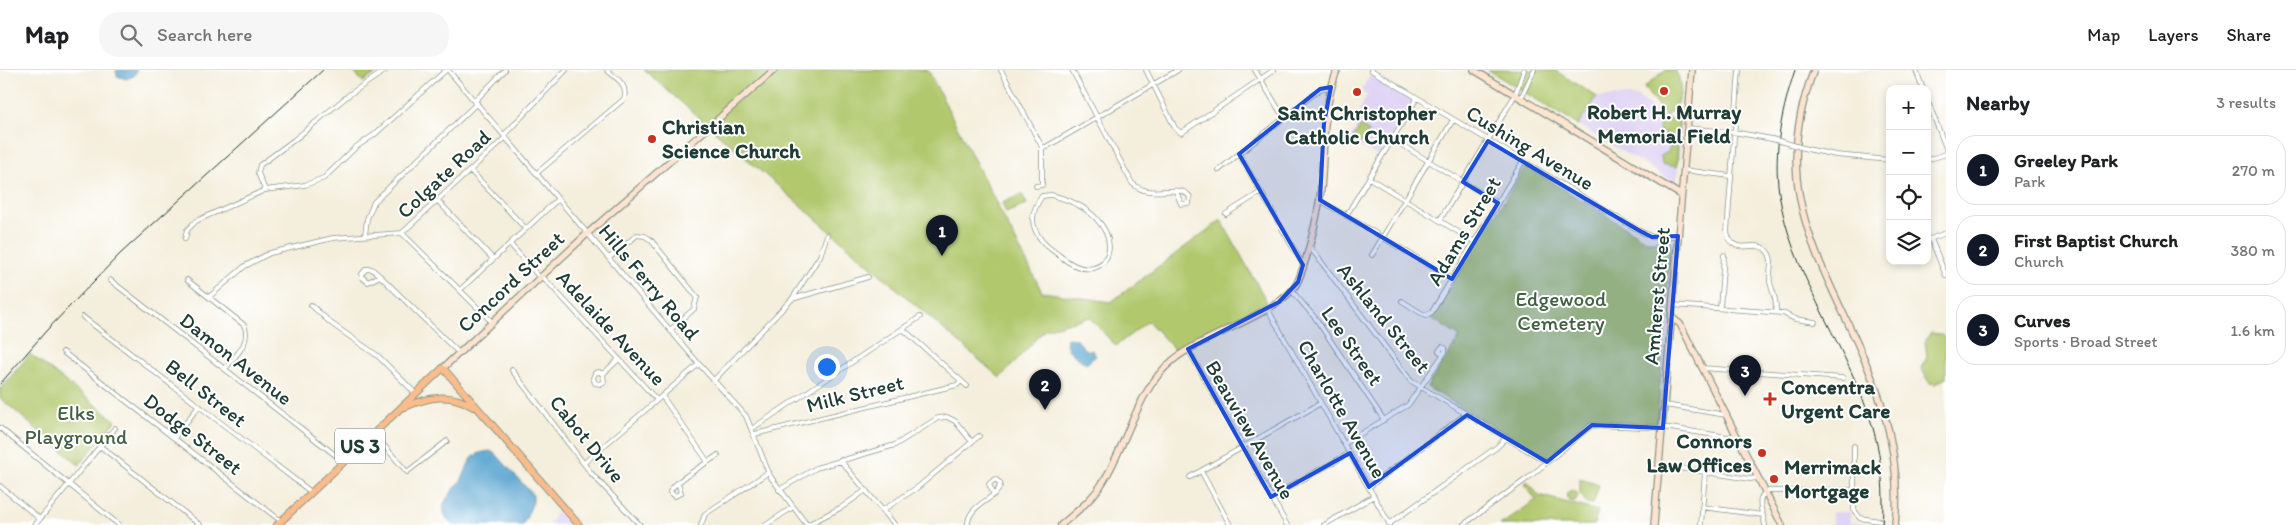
<!DOCTYPE html>
<html lang="en">
<head>
<meta charset="utf-8">
<style>
  :root { --surface:#fff; --page:#f6f6f6; --text:#202124; --muted:#757577; --line:#e0e0e0; --accent:#111827 }
  body { margin:0; font-family:Itim,sans-serif; background:var(--page); color:var(--text) }
  .controls { position:absolute; right:15px; top:15px; display:grid; overflow:hidden; border-radius:10px; box-shadow:0 2px 8px #0003 }
  .controls button { width:45px; height:45px; display:grid; place-items:center; padding:0; border:0; border-bottom:1px solid var(--line); background:var(--surface); color:var(--text); font:25px sans-serif }
  .you { position:absolute; left:826px; top:296px; width:18px; height:18px; margin:-12px; border:4px solid #fff; border-radius:50%; background:#1a73e8; box-shadow:0 0 0 8px #1a73e833 }
  .badge { display:grid; place-items:center; width:32px; height:32px; border-radius:50%; background:var(--accent); color:#fff; font-size:16px; font-weight:700 }
  .pin { position:absolute; translate:-50% -41px; filter:drop-shadow(0 1px 2px #0008) }
  .pin::after { content:''; position:absolute; top:26px; width:18px; height:15px; background:inherit; clip-path:polygon(0 0,100% 0,50% 100%) }
  .list { margin:0; padding:0; list-style:none }
  h2 { display:flex; justify-content:space-between; align-items:center; height:65px; margin:0; padding:0 20px; font-size:21px }
  h2 small { font-size:16px; font-weight:400; color:var(--muted) }
  .list li { display:grid; grid-template-columns:32px 1fr auto; gap:15px; align-items:center; box-sizing:border-box; height:70px; margin:0 10px 10px; padding:0 10px; border:1px solid var(--line); border-radius:20px }
  .list b { display:block; font-size:19px; white-space:nowrap }
  .list p { margin:0; font-size:16px; white-space:nowrap; color:var(--muted) }
  .list em { font-size:16px; font-style:normal; color:var(--muted) }
  .icon { flex:none; width:28px; height:28px; fill:none; stroke:currentColor; stroke-width:2; stroke-linecap:round; stroke-linejoin:round }
  .map { position:relative; flex:none; width:1946px; height:455px; overflow:hidden }
  header { display:flex; align-items:center; gap:30px; box-sizing:border-box; height:70px; padding:0 25px; background:var(--surface); border-bottom:1px solid var(--line) }
  header strong { font-size:24px }
  nav { display:flex; gap:28px; margin-inline-start:auto; font-size:18px }
  .search { width:350px; height:45px; background:var(--page); display:flex; align-items:center; gap:12px; box-sizing:border-box; padding:0 18px; border-radius:20px; color:var(--muted); font-size:19px }
  main { display:flex }
  aside { flex:1; background:var(--surface) }
  .map>svg:first-child { display:block }
</style>
</head>
<body>
<header>
<strong>Map</strong>
<div class="search"><svg class="icon" aria-label="search" viewBox="0 0 24 24"><circle cx="10" cy="10" r="6"/><path d="M15 15l6 6"/></svg>Search here</div>
<nav><a>Map</a><a>Layers</a><a>Share</a></nav>
</header>
<main>
<div class="map">
<svg width="1946" height="455" viewBox="0 0 1946 455">
  <rect width="100%" height="100%" fill="#fff"/>
  <filter id="ink" filterUnits="userSpaceOnUse"><feTurbulence type="fractalNoise" baseFrequency=".02" numOctaves="2"/><feDisplacementMap in="SourceGraphic" scale="10" xChannelSelector="R" yChannelSelector="G"/><feConvolveMatrix kernelMatrix="1 2 1 2 8 2 1 2 1" color-interpolation-filters="sRGB"/></filter>
  <filter id="wash" filterUnits="userSpaceOnUse"><feTurbulence type="fractalNoise" baseFrequency=".0096" numOctaves="4" result="noise"/><feDisplacementMap in="SourceGraphic" scale="20" xChannelSelector="R" yChannelSelector="G"/><feGaussianBlur stdDeviation="1.12" result="paint"/><feColorMatrix in="noise" values="0 0 0 0 0 0 0 0 0 0 0 0 0 0 0 0 0 1.4 0 .05"/><feComposite in="paint" operator="in"/></filter>
  <g filter="url(#wash)">
    <rect width="100%" height="100%" fill="#f4eedc"/>
    <path fill="#e0d4f4" d="M1371,3L1413,28L1379,87L1349,70L1357,56L1353,54L1367,25L1361,21Z
      M1630,26L1638,27L1665,47H1681L1677,111L1674,112L1578,55L1597,27Z
      M557,441L570,455H549Z
      M1832,442H1850V453L1880,455H1832Z"/>
    <path fill="#b1c86d" stroke="#688250" d="M352,0H381L363,12Z
      M644,0H928L1042,222L1111,232L1221,150L1267,232L1175,280L1148,251L1116,276L1089,247L1045,259L1000,308Z
      M1488,0H1554L1597,27L1578,55Z
      M1665,0H1675C1685,17 1681,34 1666,46L1644,18Z
      M1660,49L1679,50L1677,97L1662,94L1661,85L1667,83L1671,75L1665,74L1666,63L1659,62Z
      M1361,56L1369,62L1362,73L1353,67Z
      M1526,96L1647,171H1671L1657,355L1589,350L1549,387H1545L1427,317L1460,267L1431,248Z
      M1022,124L1027,134L1006,143L1002,133Z
      M1931,263L1941,264L1946,269V308L1935,314L1930,313L1921,298L1927,287L1925,270Z
      M30,284L116,351L79,395L0,328V319Z
      M1580,409L1599,415L1593,434L1587,433L1580,424Z
      M1527,411L1540,427L1542,426L1598,441L1594,455H1500L1536,430L1524,414Z
      M1566.5 426a5.5 5.5 0 1 1 11 0a5.5 5.5 0 1 1-11 0Z"/>
    <path fill="#56a3cf" stroke="#3a7082" d="M116,0H137L134,6L126,9L117,6Z
      M1067,268L1077,269L1085,280H1092L1096,286L1086,294C1077,286 1063,281 1067,268Z
      M490,381L496,384L533,425V432L523,455H452C447,449 442,443 444,434C447,427 455,418 460,412C470,397 466,383 490,381Z"/>
  </g>
  <g filter="url(#ink)">
    <g fill="none" stroke-linecap="round" stroke-linejoin="round">
      <defs>
        <path id="street" d="M448,0L699,294L746,346L770,406L807,455
          M1001,0L1042,77V115L1036,116
          M1072,0L1132,113C1151,132 1179,111 1190,127L1189,133L1181,134L1176,121
          M1146,0L1175,58L1181,63L1274,0
          M1255,0L1284,48
          M1371,0L1640,161L1652,167L1678,166
          M1739,0L1727,162C1733,188 1754,169 1765,179C1776,189 1768,201 1770,212C1773,225 1777,228 1776,242
          M1916,0L1923,19
          M1521,28L1534,0
          M1927,29L1946,78
          M475,31L505,0
          M1687,58L1739,63L1772,69
          M504,65L566,0
          M1392,69L1498,133
          M1042,77H1046L1178,0
          M1807,79L1836,85L1890,90
          M1239,84L1303,195
          M1927,90L1946,84
          M470,100L526,159
          M1219,100L1320,19L1331,17
          M1684,100L1730,106
          M537,103L624,29C628,14 617,9 607,0
          M1369,108L1475,172
          M265,120L258,103L260,95L294,70L350,24L386,0
          M1051,125C1139,146 1114,230 1060,186C1054,181 1047,177 1042,171C1029,155 1031,142 1042,126Z
          M1320,130L1452,209
          M438,131L493,189
          M1226,144L1261,122
          M1346,146L1417,28
          M1440,150L1515,25L1524,0
          M402,163L506,67
          M402,163L493,253
          M365,165L367,149L374,132L477,33
          M185,169L187,160L196,151L265,120L305,115L324,108L356,77L374,65L446,0
          M1931,169L1946,206
          M1927,170L1946,163
          M510,174L540,208
          M1310,177L1411,311L1547,392
          M1372,185L1453,50
          M609,188L637,165L645,166L651,170L697,227L694,239L670,260
          M380,206L368,212L363,208L362,204L366,199H372L380,206L459,283
          M542,206L657,330
          M110,210L343,391
          M187,210L244,255C252,272 235,286 225,299
          M461,219L558,129
          M1292,221L1316,249L1384,350
          M209,227L245,196L270,183L333,168L402,163
          M792,229L868,207
          M1402,231L1421,243L1427,245L1432,242L1523,91
          M311,235L332,254L378,286L416,324
          M1672,235L1783,243L1795,249L1815,252
          M1267,238L1390,455
          M1720,238L1724,185
          M83,247L311,422
          M903,259L967,316
          M1188,279L1287,455
          M63,282L281,451
          M1702,298L1843,308
          M512,300L591,403L640,455
          M603,304L604,312L600,314L595,313L593,308L595,303L599,302L603,304L619,289
          M714,310L792,229L820,186L827,165
          M662,326L708,392
          M1665,335L1726,345
          M0,358L119,455
          M753,358L920,247
          M374,364L407,402L447,371
          M755,364L957,315L961,311
          M174,368L199,336
          M1344,374L1408,335L1445,282V278L1442,277L1439,281L1443,284
          M100,376L200,455
          M1854,376V440L1860,448L1880,451
          M840,390L895,455
          M584,393L699,294
          M1660,395L1750,409L1757,408
          M1201,401L1230,455
          M1190,407L1321,333
          M678,412L681,423L675,426L670,422C671,413 709,392 718,385
          M0,416L40,449
          M1369,417L1466,344
          M779,420L816,398L895,375L938,348L947,347L955,351L972,372
          M1271,427L1350,383
          M1702,437L1763,445
          M883,440L918,417L979,366
          M1389,454L1497,377L1506,368
          M35,455L115,358
          M701,455L705,444L769,402
          M766,455L793,437
          M807,455L842,437L866,420
          M968,455C967,433 1001,429 1000,413L995,409L989,414L993,423
          M1324,455L1374,426
          M1463,455L1528,408L1592,355L1670,358L1728,367L1736,365
          M1701,455L1705,402
          M1765,455C1763,443 1754,427 1768,421L1853,420"/>
        <path id="secondary" d="M1474,0L1681,125
          M1814,0C1759,139 1844,215 1883,339C1894,376 1899,416 1895,455
          M1671,247L1680,254L1782,455
          M443,298L588,163L774,0
          M1061,455C1076,442 1093,429 1103,412C1127,374 1137,320 1172,291C1201,265 1284,243 1298,211C1307,191 1319,141 1321,119C1325,75 1321,44 1337,0
          M1654,455L1692,0"/>
        <path id="primary" d="M405,337C428,327 451,322 473,337
          M277,455L443,298L579,455"/>
      </defs>
      <use href="#street" stroke="#8a9688" stroke-width="5.5"/>
      <use href="#secondary" stroke="#8a9688" stroke-width="8"/>
      <use href="#primary" stroke="#8a9688" stroke-width="8"/>
      <use href="#street" stroke="#fff" stroke-width="4"/>
      <use href="#secondary" stroke="#fde4d1" stroke-width="5.5"/>
      <use href="#primary" stroke="#fabc8b" stroke-width="6"/>
      <path stroke="#1f3d34" stroke-width="1" d="M1795,0C1782,39 1773,81 1779,123C1791,203 1842,268 1868,343C1881,378 1885,418 1882,455
        M0,314L46,261L120,184L323,0"/>
      <defs>
        <path id="street-bridge" d="M1772,69L1807,79"/>
      </defs>
      <use href="#street-bridge" stroke="#8a9688" stroke-width="5.5" stroke-linecap="butt"/>
      <use href="#street-bridge" stroke="#fff" stroke-width="4"/>
    </g>
  </g>
  <path fill="#1d4ed8" fill-opacity="0.2" stroke="#1d4ed8" stroke-width="4" stroke-linejoin="round" d="M1331,17L1324,53L1320,130L1452,209L1498,133L1463,112L1488,71L1640,161L1652,167L1678,166L1663,358L1592,355L1547,392L1467,345L1369,417L1350,383L1271,427L1188,279L1279,232L1298,212L1303,195L1239,84L1320,19Z"/>
  <g fill="#c8321e" stroke="#fff" stroke-width="2">
    <circle cx="1664" cy="21" r="5"/>
    <circle cx="1357" cy="22" r="5"/>
    <circle cx="652" cy="69" r="5"/>
    <path d="M1767.5 321.5h5v5h5v5h-5v5h-5v-5h-5v-5h5z"/>
    <circle cx="1762" cy="383" r="5"/>
    <circle cx="1774" cy="409" r="5"/>
  </g>
  <g text-anchor="middle" stroke-width="4" stroke-linejoin="round" paint-order="stroke">
    <rect fill="#fff" stroke="#627771" stroke-width="1" x="335" y="358.5" width="50" height="35" rx="4"/>
    <g font-size="20" font-weight="bold" fill="#1f3d34">
      <text x="360" y="383">US 3</text>
    </g>
    <g font-size="21" font-weight="bold" fill="#1f3d34" stroke="#fff" text-anchor="start">
      <text x="1664" y="49" text-anchor="middle">Robert H. Murray<tspan x="1664" dy="24">Memorial Field</tspan></text>
      <text x="1357" y="50" text-anchor="middle">Saint Christopher<tspan x="1357" dy="24">Catholic Church</tspan></text>
      <text x="662" y="64">Christian<tspan x="662" dy="24">Science Church</tspan></text>
      <text x="1781" y="324">Concentra<tspan x="1781" dy="24">Urgent Care</tspan></text>
      <text x="1752" y="378" text-anchor="end">Connors<tspan x="1752" dy="24">Law Offices</tspan></text>
      <text x="1784" y="404">Merrimack<tspan x="1784" dy="24">Mortgage</tspan></text>
    </g>
    <g font-size="21" fill="#1f3d34" stroke="#fff">
      <text transform="translate(1530 78) rotate(31)" y="7">Cushing Avenue</text>
      <text transform="translate(444 104) rotate(-43)" y="7">Colgate Road</text>
      <text transform="translate(1464 161) rotate(-59)" y="7">Adams Street</text>
      <text transform="translate(511 212) rotate(-43)" y="7">Concord Street</text>
      <text transform="translate(649 212) rotate(50)" y="7">Hills Ferry Road</text>
      <text transform="translate(1657 226) rotate(-85)" y="7">Amherst Street</text>
      <text transform="translate(1384 248) rotate(51)" y="7">Ashland Street</text>
      <text transform="translate(611 258) rotate(47)" y="7">Adelaide Avenue</text>
      <text transform="translate(1352 276) rotate(55)" y="7">Lee Street</text>
      <text transform="translate(236 289) rotate(38)" y="7">Damon Avenue</text>
      <text transform="translate(206 323) rotate(38)" y="7">Bell Street</text>
      <text transform="translate(855 324) rotate(-14)" y="7">Milk Street</text>
      <text transform="translate(1342 339) rotate(60)" y="7">Charlotte Avenue</text>
      <text transform="translate(1250 360) rotate(60)" y="7">Beauview Avenue</text>
      <text transform="translate(193 364) rotate(38)" y="7">Dodge Street</text>
      <text transform="translate(587 369) rotate(51)" y="7">Cabot Drive</text>
    </g>
    <g font-size="21" fill="#446042" stroke="#fff">
      <text x="1561" y="236">Edgewood<tspan x="1561" dy="24">Cemetery</tspan></text>
      <text x="76" y="350">Elks<tspan x="76" dy="24">Playground</tspan></text>
    </g>
  </g>
</svg>
<div class="controls">
<button>+</button>
<button>−</button>
<button><svg class="icon" aria-label="locate" viewBox="0 0 24 24"><circle cx="12" cy="12" r="6"/><path d="M12 2v4M12 18v4M2 12h4M18 12h4"/></svg></button>
<button><svg class="icon" aria-label="layers" viewBox="0 0 24 24"><path d="M12 4l9 5-9 5-9-5zM3 14l9 5 9-5"/></svg></button>
</div>
<div class="you"></div>
<div class="pin badge" style="left:942px;top:186px">1</div>
<div class="pin badge" style="left:1045px;top:340px">2</div>
<div class="pin badge" style="left:1745px;top:326px">3</div>
</div>
<aside>
<h2>Nearby<small>3 results</small></h2>
<ul class="list">
<li><span class="badge">1</span><div><b>Greeley Park</b><p>Park</p></div><em>270 m</em></li>
<li><span class="badge">2</span><div><b>First Baptist Church</b><p>Church</p></div><em>380 m</em></li>
<li><span class="badge">3</span><div><b>Curves</b><p>Sports · Broad Street</p></div><em>1.6 km</em></li>
</ul>
</aside>
</main>
</body>
</html>
